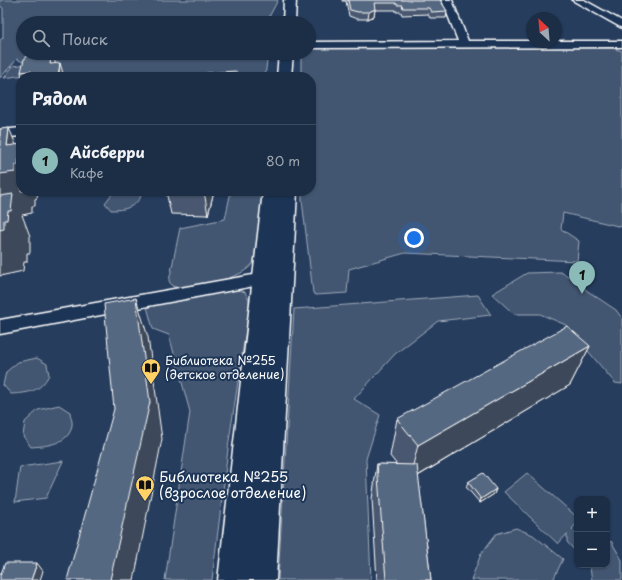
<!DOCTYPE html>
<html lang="ru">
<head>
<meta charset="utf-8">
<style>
  :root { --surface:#1c2e46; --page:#293a51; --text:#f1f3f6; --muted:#a0a8b3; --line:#3a4a5f; --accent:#8bbbb9 }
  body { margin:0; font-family:"Playpen Sans",sans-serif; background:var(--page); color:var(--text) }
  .controls { position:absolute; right:12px; bottom:12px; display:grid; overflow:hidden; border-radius:8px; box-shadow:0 1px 3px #0004 }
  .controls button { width:36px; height:36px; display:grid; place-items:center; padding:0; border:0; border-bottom:1px solid var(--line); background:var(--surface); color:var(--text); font:20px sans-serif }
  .compass { position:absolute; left:526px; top:12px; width:36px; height:36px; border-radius:50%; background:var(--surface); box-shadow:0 1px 3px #0004; rotate:334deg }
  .you { position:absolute; left:414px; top:238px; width:14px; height:14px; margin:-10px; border:3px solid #fff; border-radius:50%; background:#1a73e8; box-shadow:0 0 0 6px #1a73e833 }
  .badge { display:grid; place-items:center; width:26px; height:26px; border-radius:50%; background:var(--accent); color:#111; font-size:13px; font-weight:700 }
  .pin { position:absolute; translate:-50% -33px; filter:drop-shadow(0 1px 2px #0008) }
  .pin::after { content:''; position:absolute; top:21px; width:14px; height:12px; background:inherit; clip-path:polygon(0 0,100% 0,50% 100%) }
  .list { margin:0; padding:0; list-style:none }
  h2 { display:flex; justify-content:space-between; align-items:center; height:52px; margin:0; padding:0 16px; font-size:17px }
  h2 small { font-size:13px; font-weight:400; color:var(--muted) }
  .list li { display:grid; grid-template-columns:26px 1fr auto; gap:12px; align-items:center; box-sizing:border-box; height:72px; padding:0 16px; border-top:1px solid var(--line) }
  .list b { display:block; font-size:15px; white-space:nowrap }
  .list p { margin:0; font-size:13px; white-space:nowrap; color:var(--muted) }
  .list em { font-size:13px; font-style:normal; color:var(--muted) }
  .icon { flex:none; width:22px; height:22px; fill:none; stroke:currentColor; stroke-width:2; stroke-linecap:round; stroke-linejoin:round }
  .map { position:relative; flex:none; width:622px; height:580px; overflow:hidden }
  .search { position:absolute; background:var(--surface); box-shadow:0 1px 3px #0004; left:16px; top:16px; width:300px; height:44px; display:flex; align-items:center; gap:10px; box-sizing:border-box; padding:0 14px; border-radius:22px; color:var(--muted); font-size:15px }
  .panel { position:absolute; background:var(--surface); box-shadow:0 1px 3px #0004; left:16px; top:72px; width:300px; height:124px; border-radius:16px }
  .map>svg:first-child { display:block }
</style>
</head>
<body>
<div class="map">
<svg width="622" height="580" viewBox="0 0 622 580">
  <rect width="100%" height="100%" fill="#263d5e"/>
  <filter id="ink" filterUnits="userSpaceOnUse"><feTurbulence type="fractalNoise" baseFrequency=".025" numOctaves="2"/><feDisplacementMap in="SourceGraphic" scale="8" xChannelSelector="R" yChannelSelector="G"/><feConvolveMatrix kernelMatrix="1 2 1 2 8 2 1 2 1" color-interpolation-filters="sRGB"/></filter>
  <g filter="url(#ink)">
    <path fill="#425672" stroke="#a0aab8" d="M0,0H278L270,15L269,23H23V53H268L265,77H55L32,74L4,78L13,66L27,64L17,59L0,78V40L3,38V8L0,6Z
      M509,47L612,48L622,51V227L563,213L561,229L579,241L577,261L405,253L349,269L347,293L316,295L313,293L302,200V191H311V77H301V53H309V48H314Z
      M123,191H136L141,197C133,208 125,210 111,210L105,203L112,194Z
      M231,191H263L254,262C241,281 201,284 179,288L172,286L169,281L180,228L225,219Z
      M560,272L581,282L586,290L616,310L622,318V384L615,383L566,325L540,314H514L492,294L527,273Z
      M236,289L245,292L249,300V309L229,441L212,580H165L190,412L169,335L153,329L146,303Z
      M478,295L491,315L438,321L395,354L354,399L380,415L366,459L371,580H278L294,309Z
      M37,358L47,364L49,375C40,392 29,393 11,394L3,385L6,372L18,362Z
      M59,405L70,412C70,416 73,421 72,425C70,444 46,446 31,447L23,436L25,422L38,410Z
      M63,461L46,498L15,502L20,467Z
      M527,473L577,517V523L572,529L577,534V553L567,542V534L558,544L504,492Z
      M516,528L533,535L563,559L553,580H471L481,554L496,534Z
      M611,541L622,560V580H592L590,568L587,565H607V546Z"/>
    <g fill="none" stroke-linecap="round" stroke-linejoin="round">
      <defs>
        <path id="minor" d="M442,0H452L468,41H622V47L309,48V42L458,41Z
          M572,0H584L622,21V28Z
          M21,128V136L0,138V130Z
          M264,273L270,275L273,279L270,283L0,334V320Z"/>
        <path id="major" d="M284,0H296L295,23H283Z
          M279,53H293L291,77H277Z
          M263,191H297L276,580H218Z"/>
      </defs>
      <use href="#minor" stroke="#fff" stroke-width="3"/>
      <use href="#major" stroke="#fff" stroke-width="3"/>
      <use href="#minor" fill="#1d3557" fill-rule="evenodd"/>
      <use href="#major" fill="#1d3557" fill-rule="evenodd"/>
    </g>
    <path fill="#49596f" stroke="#fff" d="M342,0H440L447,11L446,18H430L428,14L402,15L401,12H396V10H375L374,16L368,19H357L349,16L346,1H342Z
      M166,191H214L208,215L171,214Z
      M590,346L570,385L418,476L431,580H377L372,499L377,464L397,465L390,456L397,419Z
      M468,482L496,489L494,494L480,503L466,487Z"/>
    <path fill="#3c485a" stroke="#fff" d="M375,9L374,16L368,19L369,12Z
      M52,53L59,74L60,63L64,77H54L50,64Z
      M31,71L33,77H22L21,72Z
      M9,128L21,157V191H38L37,198L35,199V206H32V213L22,215L30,236V253H27V262H24L23,271L0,276V174L7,146Z
      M204,191H214L208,215Z
      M136,298L148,337L162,439L134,580H110Z
      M590,346L570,385L409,481L418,445Z
      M496,489L494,494L480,503L481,499Z
      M37,563L43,571L40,580H31Z"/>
    <path fill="#556781" stroke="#fff" d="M348,0H440L447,11L431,12L429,8H403L402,5H397L396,3H374L375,9L369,12H358L350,10Z
      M39,53H52L50,64L60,63L58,77H30L31,71L21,72L24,59L26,58L27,54Z
      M236,71L237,77H201L207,73Z
      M9,128L7,146L21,144V158H19L18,165H15V172L0,174V129Z
      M13,194L11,211H8L7,220H4V229L0,230V196Z
      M136,298L150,402L110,580H67L114,409L104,304Z
      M567,326L590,346L418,445L397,419Z
      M377,464L417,465L431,580H386Z
      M483,473L496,489L481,499L468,482Z
      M5,563H37L31,580H0V576Z"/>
  </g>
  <defs>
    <symbol id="library-pin" viewBox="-11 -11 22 30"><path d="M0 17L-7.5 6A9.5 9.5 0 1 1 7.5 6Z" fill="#ffd166" stroke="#1d3557"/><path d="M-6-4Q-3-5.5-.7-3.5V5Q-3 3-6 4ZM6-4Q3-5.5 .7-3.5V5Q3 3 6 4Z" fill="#111"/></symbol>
  </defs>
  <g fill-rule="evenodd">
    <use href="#library-pin" x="140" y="357" width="22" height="30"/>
    <use href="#library-pin" x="134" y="474" width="22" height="30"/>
  </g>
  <g text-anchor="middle" stroke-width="4" stroke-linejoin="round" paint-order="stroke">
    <g font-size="12" fill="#fff" stroke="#1d3557" text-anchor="start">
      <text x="165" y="365">Библиотека №255<tspan x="165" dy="14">(детское отделение)</tspan></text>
    </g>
    <g font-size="14" fill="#fff" stroke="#1d3557" text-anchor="start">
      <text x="159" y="482">Библиотека №255<tspan x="159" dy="16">(взрослое отделение)</tspan></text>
    </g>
  </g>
</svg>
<div class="controls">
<button>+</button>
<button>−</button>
</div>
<svg class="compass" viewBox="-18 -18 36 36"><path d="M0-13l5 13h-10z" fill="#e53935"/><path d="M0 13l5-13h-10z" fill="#a0a8b3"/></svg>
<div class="you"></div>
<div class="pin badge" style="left:582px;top:294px">1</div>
<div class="search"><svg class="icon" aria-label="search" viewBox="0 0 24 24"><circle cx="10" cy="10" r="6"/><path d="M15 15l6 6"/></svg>Поиск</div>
<section class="panel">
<h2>Рядом<small></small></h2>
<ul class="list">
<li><span class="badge">1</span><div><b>Айсберри</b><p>Кафе</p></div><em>80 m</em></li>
</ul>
</section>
</div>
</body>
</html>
